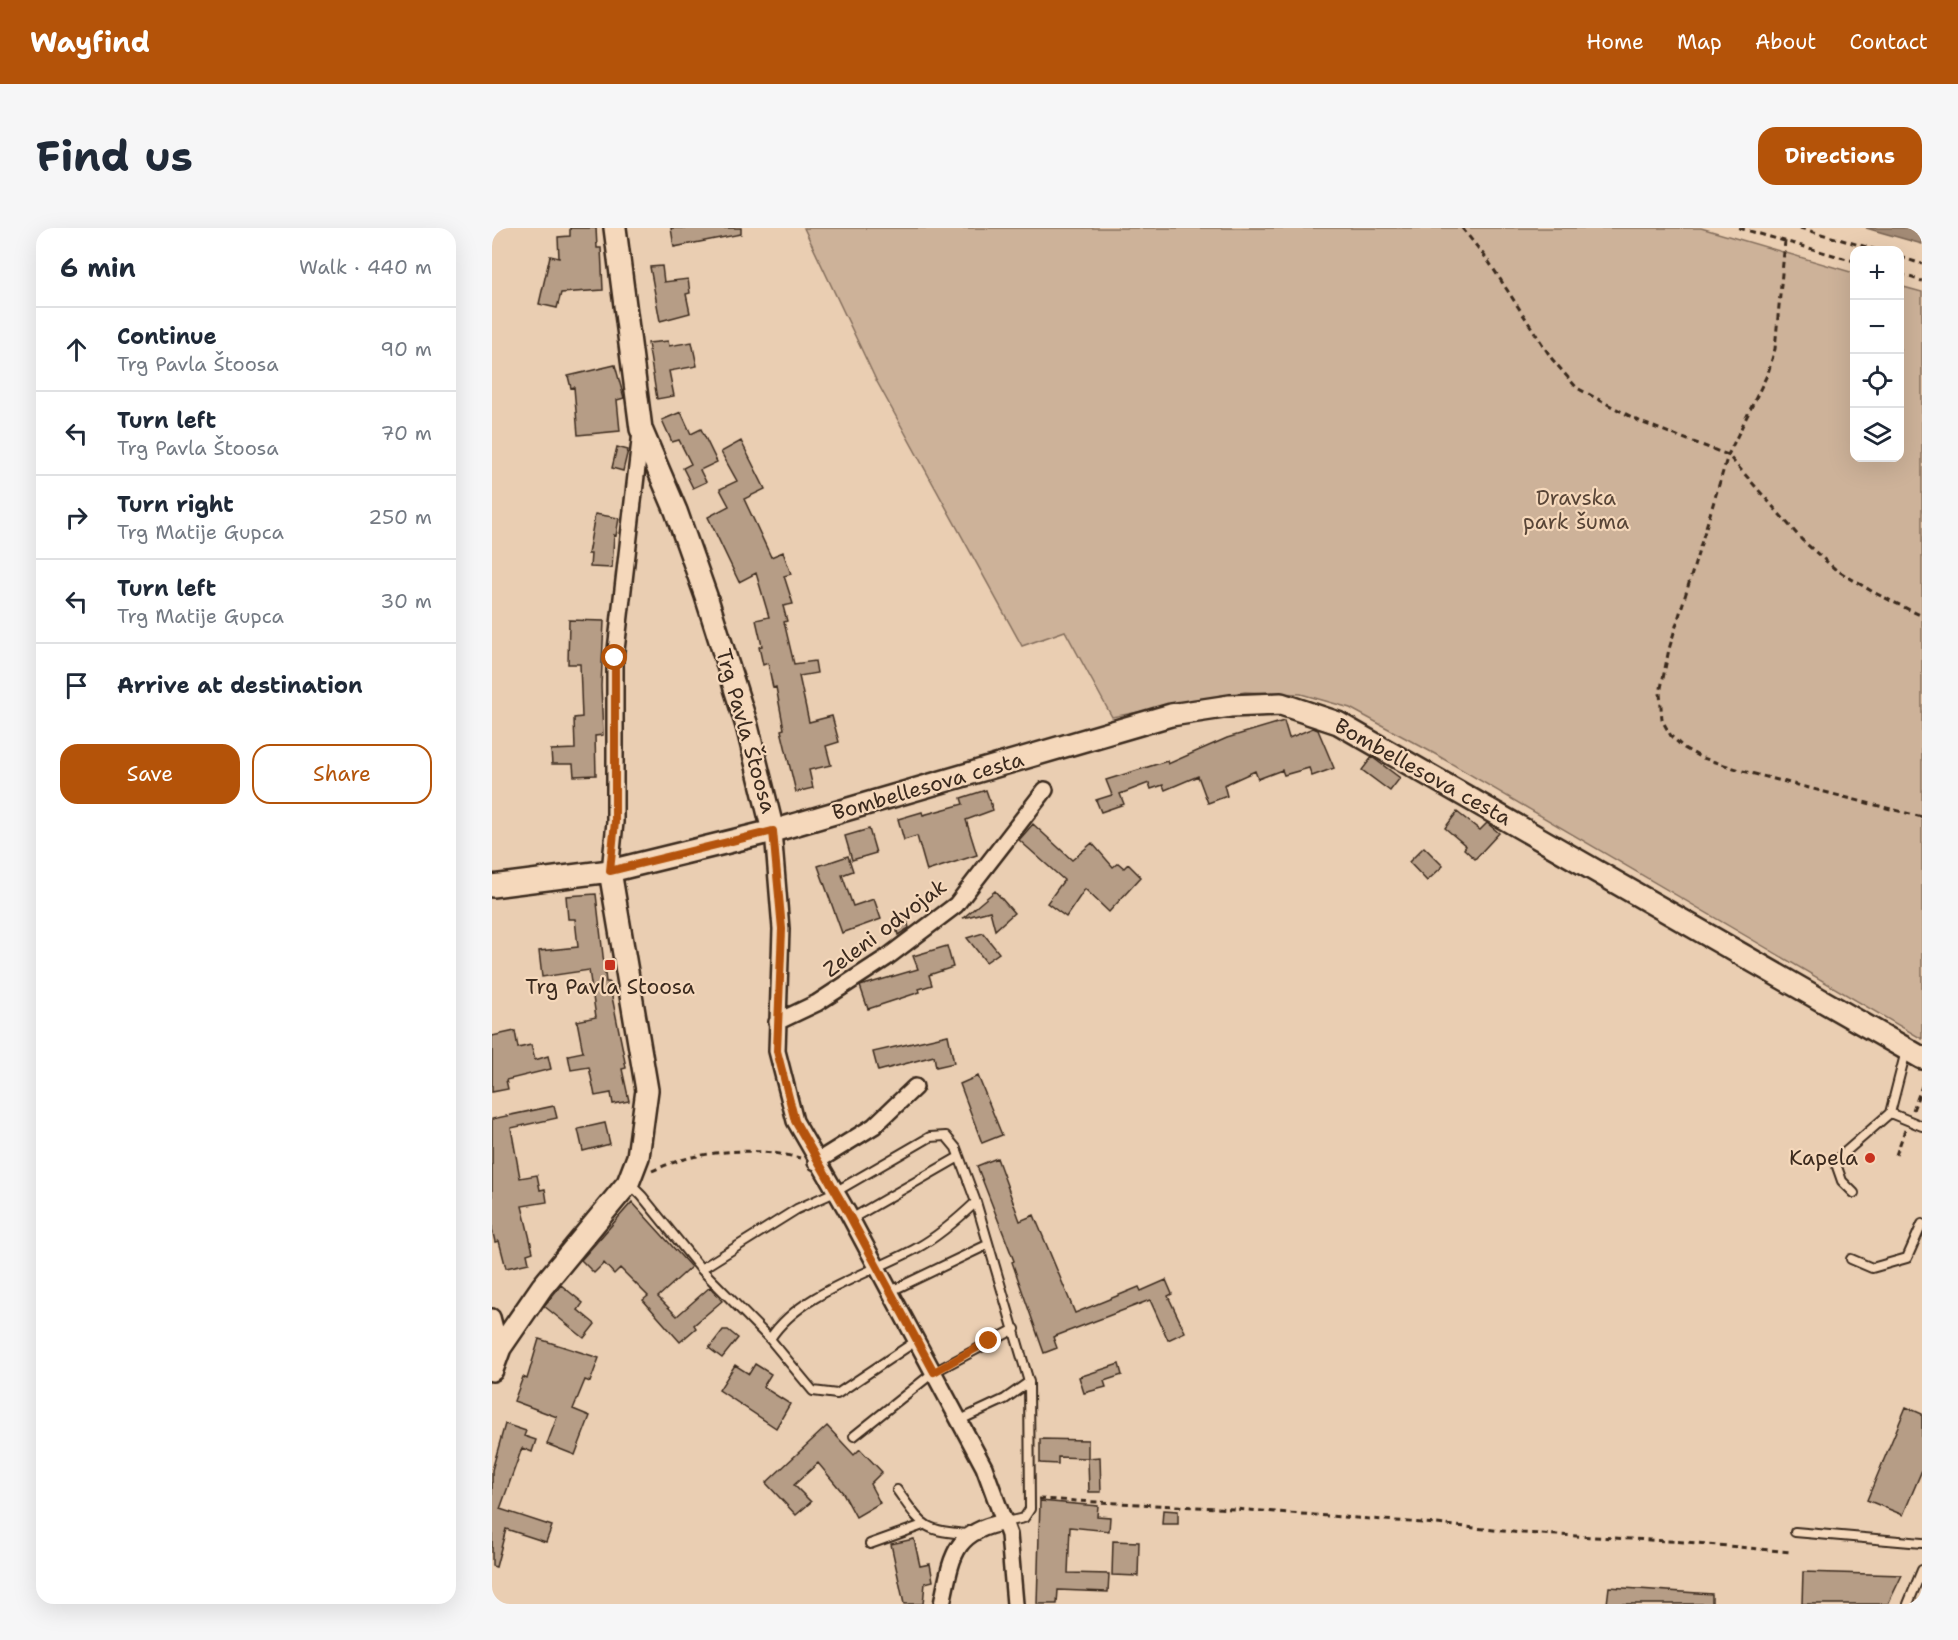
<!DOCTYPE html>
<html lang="en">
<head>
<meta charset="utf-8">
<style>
  :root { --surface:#fff; --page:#f6f6f7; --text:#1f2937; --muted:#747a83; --line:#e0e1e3; --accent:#b45309 }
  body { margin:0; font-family:"Shantell Sans",sans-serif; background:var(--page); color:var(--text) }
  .controls { position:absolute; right:18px; top:18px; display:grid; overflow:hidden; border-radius:12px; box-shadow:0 6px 24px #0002 }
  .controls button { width:54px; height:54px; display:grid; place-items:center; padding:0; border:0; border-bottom:2px solid var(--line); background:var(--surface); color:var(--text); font:30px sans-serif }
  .stop { position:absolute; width:18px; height:18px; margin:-14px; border:4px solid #b45309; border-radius:50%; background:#fff }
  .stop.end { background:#b45309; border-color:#fff; box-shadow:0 2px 6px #0008 }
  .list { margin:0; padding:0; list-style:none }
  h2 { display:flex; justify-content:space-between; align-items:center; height:78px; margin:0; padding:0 24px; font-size:26px }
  h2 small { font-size:20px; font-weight:400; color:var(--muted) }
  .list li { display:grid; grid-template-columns:39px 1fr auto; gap:18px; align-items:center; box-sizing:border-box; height:84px; padding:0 24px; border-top:2px solid var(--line) }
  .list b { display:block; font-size:22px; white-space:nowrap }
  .list p { margin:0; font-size:20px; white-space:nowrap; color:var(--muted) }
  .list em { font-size:20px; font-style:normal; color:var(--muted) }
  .actions { display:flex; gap:12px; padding:18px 24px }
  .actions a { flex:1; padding:14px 0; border:2px solid var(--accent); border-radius:18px; text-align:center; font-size:21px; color:var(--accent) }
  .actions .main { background:var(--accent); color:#fff }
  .icon { flex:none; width:33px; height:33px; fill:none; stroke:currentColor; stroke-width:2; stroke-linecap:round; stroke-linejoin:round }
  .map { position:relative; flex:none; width:1430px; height:1376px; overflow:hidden; border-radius:18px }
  header { display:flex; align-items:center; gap:36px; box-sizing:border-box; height:84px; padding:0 30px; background:var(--accent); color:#fff }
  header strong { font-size:28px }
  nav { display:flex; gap:33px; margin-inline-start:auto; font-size:21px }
  .intro { display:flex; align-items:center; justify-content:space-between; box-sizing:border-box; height:144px; padding:0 36px }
  h1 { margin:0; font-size:42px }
  .button { padding:15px 27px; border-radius:18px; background:var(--accent); color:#fff; font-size:21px; font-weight:700 }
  main { display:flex; gap:36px; padding:0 36px }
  aside { flex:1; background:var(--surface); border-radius:18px; box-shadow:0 6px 24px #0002 }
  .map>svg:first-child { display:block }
</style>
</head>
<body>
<header>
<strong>Wayfind</strong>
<nav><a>Home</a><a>Map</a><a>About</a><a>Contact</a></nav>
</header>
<div class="intro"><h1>Find us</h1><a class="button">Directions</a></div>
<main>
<aside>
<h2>6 min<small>Walk · 440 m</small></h2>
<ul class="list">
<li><svg class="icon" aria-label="ahead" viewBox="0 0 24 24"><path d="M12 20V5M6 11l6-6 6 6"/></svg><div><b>Continue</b><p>Trg Pavla Štoosa</p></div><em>90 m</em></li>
<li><svg class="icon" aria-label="left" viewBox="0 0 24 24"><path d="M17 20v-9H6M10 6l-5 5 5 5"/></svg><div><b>Turn left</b><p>Trg Pavla Štoosa</p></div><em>70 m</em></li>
<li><svg class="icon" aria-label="right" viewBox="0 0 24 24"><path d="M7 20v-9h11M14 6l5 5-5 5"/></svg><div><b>Turn right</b><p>Trg Matije Gupca</p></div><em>250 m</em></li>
<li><svg class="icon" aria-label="left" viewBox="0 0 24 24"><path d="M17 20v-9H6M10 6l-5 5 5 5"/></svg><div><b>Turn left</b><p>Trg Matije Gupca</p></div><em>30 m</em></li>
<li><svg class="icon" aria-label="arrive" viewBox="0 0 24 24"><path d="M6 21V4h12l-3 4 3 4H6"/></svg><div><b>Arrive at destination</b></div></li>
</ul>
<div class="actions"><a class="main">Save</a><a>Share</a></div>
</aside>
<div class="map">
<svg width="1430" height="1376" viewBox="0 0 1430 1376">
  <rect width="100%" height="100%" fill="#eaceb2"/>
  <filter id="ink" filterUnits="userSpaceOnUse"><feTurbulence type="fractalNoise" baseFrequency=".0167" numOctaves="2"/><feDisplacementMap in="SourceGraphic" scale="12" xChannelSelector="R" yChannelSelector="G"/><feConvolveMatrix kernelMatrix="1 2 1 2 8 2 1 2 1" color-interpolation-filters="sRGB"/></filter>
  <g filter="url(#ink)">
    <path fill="#cdb299" stroke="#846e5c" stroke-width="1.5" d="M312,0H1209L1362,45V230H1408V58L1430,64V811L943,526L858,480L809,466L753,464L620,489L573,403L530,418L384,152Z"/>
    <path fill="#a28a75" stroke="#796452" stroke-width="1.5" d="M1374,0H1430V16Z"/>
    <path fill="#b69d86" stroke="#3b2a1e" stroke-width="1.5" d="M78,0H104L105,20H109L111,62L69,65L65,80L47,76L58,28L67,30L66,9L78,8Z
      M179,0H249V6L182,19Z
      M170,38L172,54L196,51L198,65L194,66L198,85L168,93L158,39Z
      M176,113L177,118L200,114L205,138L177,143L182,168L165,171L156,115Z
      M123,137L132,170L125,172L128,203L86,207L82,159L79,160L76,148Z
      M189,184L199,206L209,201L225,234L208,242L214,254L201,260L191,240L199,236L187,212L180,214L170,192Z
      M249,213L273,261L252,271L279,329L291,324L299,346L292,348L301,376L291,378L295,393L292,394L302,436L323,433L325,445L307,448L317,494L340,488L347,514L334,518L339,537L317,542L321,560L304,564L289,502L292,501L284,459L281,460L276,435L271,437L267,419L270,418L264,392L277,389L264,345L247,354L216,289L237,278L228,261L245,253L229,224Z
      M125,219L136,222L131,243L120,240Z
      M103,286L127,290L124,308L122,307L120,340L98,339L99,326H96Z
      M77,392L112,393L109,458L111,507L103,508L104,547L82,548L81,536H60L59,522L83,521L82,490L90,489L88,436H76Z
      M792,493L797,510L821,500L826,502L842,540L820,548L817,540L792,547L790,542L766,551L763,543L732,557L735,568L716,575L706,548L673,562L671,557L659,561L657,555L628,566L632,576L609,584L604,572L620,567L614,552L675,533L676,536L735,510Z
      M880,529L908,550L898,563L870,542Z
      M494,562L501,582L474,592L485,627L435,643L425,608L412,612L406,591L430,584L431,587L471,576L469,570Z
      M965,584L988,602L995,595L1007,605L983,631L972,621L974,618L953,600Z
      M541,596L580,632L600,615L621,639L626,635L632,640L636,636L649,649L617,684L593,661L574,689L555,675L572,652L527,612Z
      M377,601L384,625L360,632L353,608Z
      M932,619L951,638L935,653L917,634Z
      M356,628L361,643L350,647L361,678L382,671L389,691L350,705L326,638Z
      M503,663L522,685L503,702L498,683L471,690Z
      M104,666L114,754H117L130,818L134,840L130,841L137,873L121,876L119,865L103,868L97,839L79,842L76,827L91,824L85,793L104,789L97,742L50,749L47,723L86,719L83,691H76L74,668Z
      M414,688L417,700L406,707L402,691Z
      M491,705L507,725L494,734L475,710Z
      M455,718L461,739L437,747L440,757L427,761L428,764L376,781L368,758L426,741L421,728Z
      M23,803L26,820L39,817L43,832L56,828L59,841L14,852L16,861L0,864V808Z
      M456,807L462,835L444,839L442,828L386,843L381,824Z
      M486,848L510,907L490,915L468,856Z
      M62,878L65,890L19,900L28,950L45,947L48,962L53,961L55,974L30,978L41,1024L35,1026L37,1035L14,1040L7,1013L3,1014L0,1001V891Z
      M113,895L118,916L91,923L86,901Z
      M505,930L528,993L542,987L583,1085L647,1059L649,1063L674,1052L680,1066L676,1068L693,1104L676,1112L658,1072L561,1109L565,1120L552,1125L520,1034L522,1033L485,938Z
      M140,974L199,1039L166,1069L185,1088L218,1059L230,1073L202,1097L204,1100L188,1114L151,1072L156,1068L128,1040L122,1046L112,1035L102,1045L89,1032Z
      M69,1057L91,1075L86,1082L103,1096L92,1110L52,1078Z
      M231,1102H236L246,1110L230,1130L217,1120Z
      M47,1111L107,1130L98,1154L93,1152L81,1181L98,1188L83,1227L55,1216L65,1189L22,1173L31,1149L35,1151Z
      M263,1136L279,1146L271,1159L298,1176L284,1200L227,1162L243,1137L257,1146Z
      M627,1136L630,1147L612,1153L614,1159L592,1165L587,1149Z
      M1414,1179L1430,1186V1242L1411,1287L1375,1272Z
      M13,1196L34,1203L32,1208L44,1212L40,1224L30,1220L8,1281L60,1298L54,1314L14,1301L4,1339L0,1338V1242Z
      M335,1198L362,1227L368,1221L390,1244L378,1256L388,1275L364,1289L351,1265L326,1235L302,1257L319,1274L304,1287L274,1255Z
      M548,1211L596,1212V1230L566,1229V1236L548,1235Z
      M608,1229L609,1264H597L596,1230Z
      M548,1273L606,1278L605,1288L618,1289L617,1303L578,1299L576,1345L617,1346L616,1364L566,1362L565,1376H545Z
      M671,1282L686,1283V1296H670Z
      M422,1311L428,1338L438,1336L441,1353L433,1355L431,1376H412L399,1316Z
      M621,1313L647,1314L646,1348L620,1347Z
      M1311,1344L1410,1347L1396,1376H1310Z
      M1117,1359L1220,1366V1376H1115Z"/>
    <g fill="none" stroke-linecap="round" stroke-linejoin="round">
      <defs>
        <path id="lane" d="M1414,823L1398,885L1430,898
          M137,955L150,968L209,1041L278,1111C307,1065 378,1046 425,1020C447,1008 466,991 484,974L464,920L454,908L438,909L343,964L305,981L209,1041
          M1362,965L1350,953L1343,933L1398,885
          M484,974L537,1154L538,1281L532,1290L514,1294
          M359,991L467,929
          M1359,1031L1380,1040L1415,1030L1430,996
          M397,1064L495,1017
          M278,1111L321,1163L345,1166L424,1113
          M468,1192L513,1171L537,1154
          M362,1208L442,1144L523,1101
          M405,1262C431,1298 430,1303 476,1306
          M1303,1304L1430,1315
          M378,1316L431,1297
          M1416,1376L1430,1342"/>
        <path id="street" d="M281,603L289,701L285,823L303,893L356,985L492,1239L517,1307L523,1376
          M118,643L123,594V431L149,204
          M285,794L325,775L394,730L464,677L553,562
          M324,934L382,898L423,859
          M0,1089L8,1120
          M450,1376C460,1328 461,1303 514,1294"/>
        <path id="secondary" d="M123,0L149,201L184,283L214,368L255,498L281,603
          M0,658L118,643L281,603L679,487L738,478L789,476L846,495L1430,830
          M0,1142L8,1120L50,1059L136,955L146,929L155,862L118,643"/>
      </defs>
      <use href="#lane" stroke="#3b2a1e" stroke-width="12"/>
      <use href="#street" stroke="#3b2a1e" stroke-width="20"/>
      <use href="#secondary" stroke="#3b2a1e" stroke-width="26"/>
      <path stroke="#3b2a1e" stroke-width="3" stroke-dasharray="6 4.5" stroke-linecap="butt" d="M970,0L995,31L1060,131L1085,160L1151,195L1236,227L1310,312L1343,341L1381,364L1430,388
        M1247,0L1362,33
        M1308,0L1385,22
        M1293,13L1283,121L1276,145L1236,227L1177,421L1168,465L1170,492L1179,508L1192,520L1208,529L1251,543L1430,589
        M1408,29L1430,36
        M1408,46L1430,53
        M1421,882L1430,858
        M1404,927L1413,902
        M160,943C204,922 260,918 308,930
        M547,1271L743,1281L945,1296L1030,1305L1194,1314L1298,1324"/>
      <use href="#lane" stroke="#f5d8bb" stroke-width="8"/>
      <use href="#street" stroke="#f5d8bb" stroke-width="15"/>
      <use href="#secondary" stroke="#f5d8bb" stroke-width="21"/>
    </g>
  </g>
  <g fill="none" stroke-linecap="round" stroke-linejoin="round" filter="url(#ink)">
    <path stroke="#b45309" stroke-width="8" d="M123,430V594L118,643L281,603L290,701L285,823L303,893L356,985L442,1144L497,1113"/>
  </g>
  <g fill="#c8321e" stroke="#f5d8bb" stroke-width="2">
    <rect x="112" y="731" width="12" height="12" rx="3"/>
    <circle cx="1378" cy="930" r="6"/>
  </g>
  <g text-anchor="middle" stroke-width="4.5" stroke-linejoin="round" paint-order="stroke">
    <g font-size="21" fill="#584537" stroke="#f5d8bb">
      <text x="1084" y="277">Dravska<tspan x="1084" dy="24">park šuma</tspan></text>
    </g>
    <g font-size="21" fill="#3b2a1e" stroke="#f5d8bb">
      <text transform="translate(254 503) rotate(74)" y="7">Trg Pavla Štoosa</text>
      <text transform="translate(931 544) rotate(29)" y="7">Bombellesova cesta</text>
      <text transform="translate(436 558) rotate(-16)" y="7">Bombellesova cesta</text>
      <text transform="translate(393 700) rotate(-37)" y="7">Zeleni odvojak</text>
    </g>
    <g font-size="21" fill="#3b2a1e" stroke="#f5d8bb">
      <text x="118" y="766">Trg Pavla Stoosa</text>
      <text x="1366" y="937" text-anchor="end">Kapela</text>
    </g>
  </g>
</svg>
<div class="controls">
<button>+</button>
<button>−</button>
<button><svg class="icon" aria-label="locate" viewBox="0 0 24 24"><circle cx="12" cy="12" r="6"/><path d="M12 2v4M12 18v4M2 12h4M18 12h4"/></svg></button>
<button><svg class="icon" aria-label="layers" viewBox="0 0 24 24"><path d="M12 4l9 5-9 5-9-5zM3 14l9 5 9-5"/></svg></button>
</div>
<div class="stop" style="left:123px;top:430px"></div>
<div class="stop end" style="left:497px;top:1113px"></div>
</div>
</main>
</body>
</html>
